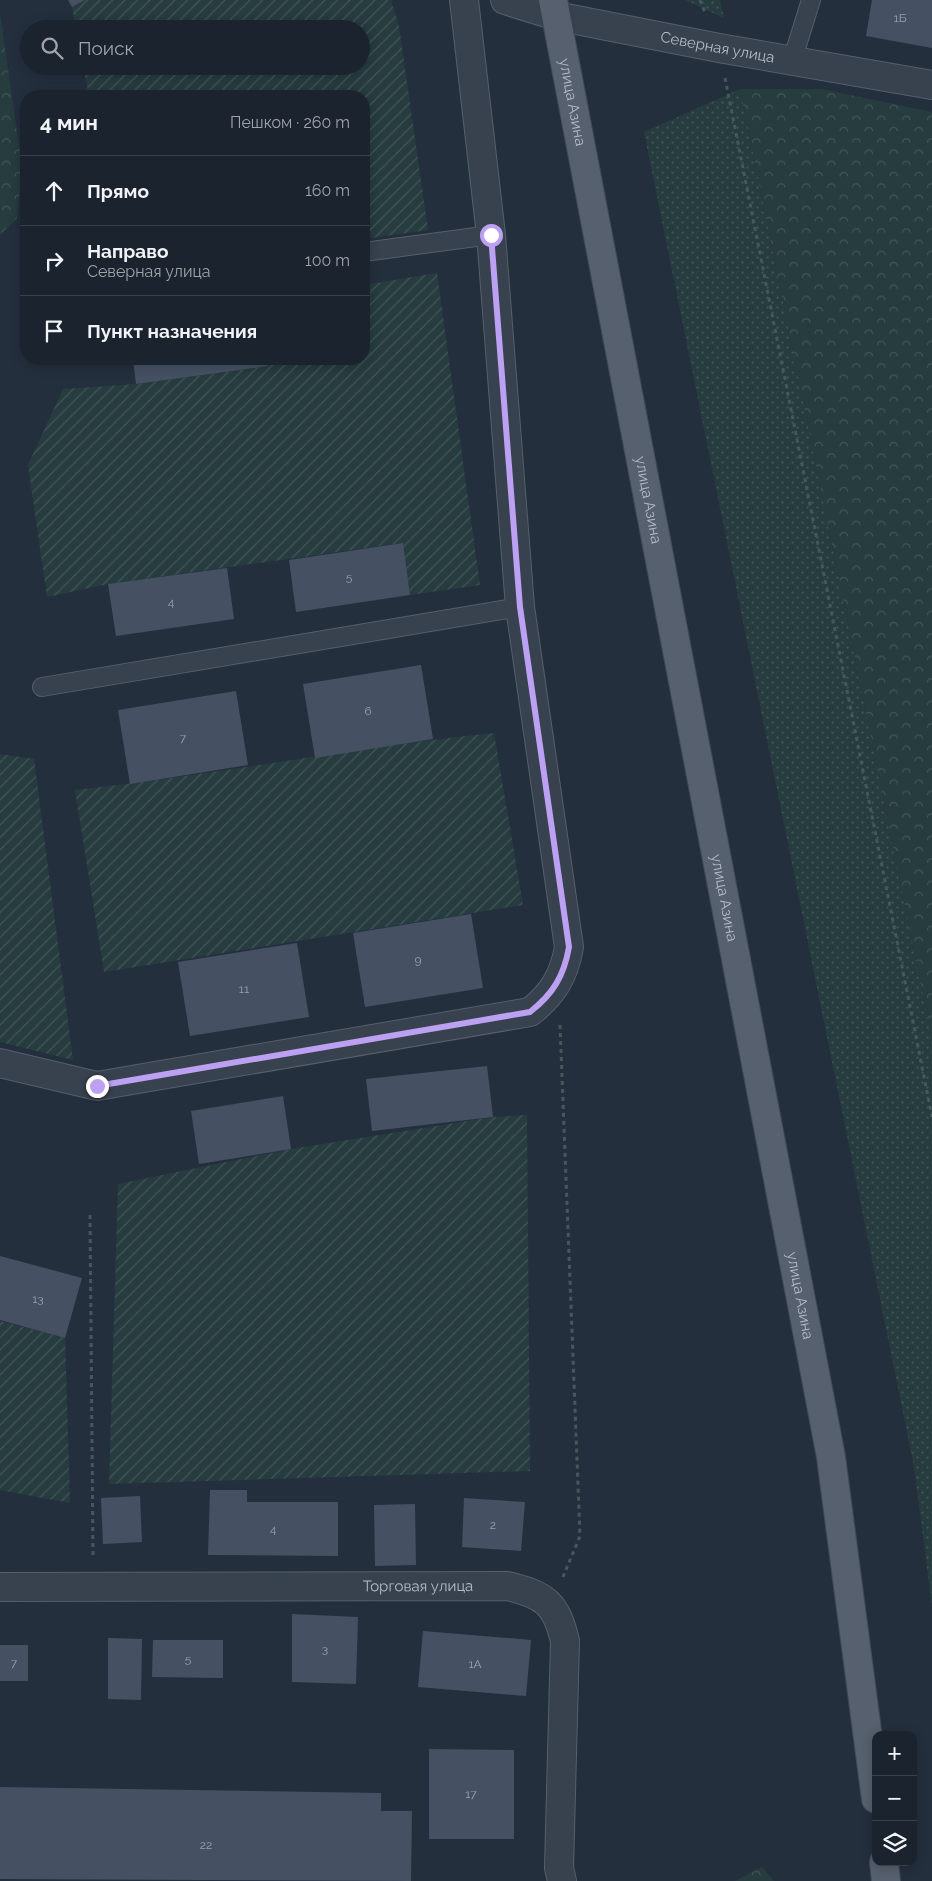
<!DOCTYPE html>
<html lang="ru">
<head>
<meta charset="utf-8">
<style>
  :root { --surface:#1b232e; --page:#242b36; --text:#f1f3f6; --muted:#a0a4aa; --line:#39404a }
  body { margin:0; font-family:Raleway,sans-serif; background:var(--page); color:var(--text) }
  .controls { position:absolute; right:15px; bottom:15px; display:grid; overflow:hidden; border-radius:10px; box-shadow:0 2px 12px #0003 }
  .controls button { width:45px; height:45px; display:grid; place-items:center; padding:0; border:0; border-bottom:1px solid var(--line); background:var(--surface); color:var(--text); font:25px sans-serif }
  .stop { position:absolute; width:15px; height:15px; margin:-11px; border:4px solid #bca0f2; border-radius:50%; background:#fff }
  .stop.end { background:#bca0f2; border-color:#fff; box-shadow:0 1px 5px #0008 }
  .list { margin:0; padding:0; list-style:none }
  h2 { display:flex; justify-content:space-between; align-items:center; height:65px; margin:0; padding:0 20px; font-size:21px }
  h2 small { font-size:16px; font-weight:400; color:var(--muted) }
  .list li { display:grid; grid-template-columns:32px 1fr auto; gap:15px; align-items:center; box-sizing:border-box; height:70px; padding:0 20px; border-top:1px solid var(--line) }
  .list b { display:block; font-size:19px; white-space:nowrap }
  .list p { margin:0; font-size:16px; white-space:nowrap; color:var(--muted) }
  .list em { font-size:16px; font-style:normal; color:var(--muted) }
  .icon { flex:none; width:28px; height:28px; fill:none; stroke:currentColor; stroke-width:2; stroke-linecap:round; stroke-linejoin:round }
  .map { position:relative; flex:none; width:932px; height:1881px; overflow:hidden }
  .search { position:absolute; background:var(--surface); box-shadow:0 2px 12px #0003; left:20px; top:20px; width:350px; height:55px; display:flex; align-items:center; gap:12px; box-sizing:border-box; padding:0 18px; border-radius:28px; color:var(--muted); font-size:19px }
  .panel { position:absolute; background:var(--surface); box-shadow:0 2px 12px #0003; left:20px; top:90px; width:350px; height:275px; border-radius:20px }
  .map>svg:first-child { display:block }
</style>
</head>
<body>
<div class="map">
<svg width="932" height="1881" viewBox="0 0 932 1881">
  <defs>
    <pattern id="grass-dots" width="8" height="8" patternUnits="userSpaceOnUse" patternTransform="scale(1.25)"><rect width="8" height="8" fill="#263c3f"/><path d="M2 2h.1M6 6h.1" fill="none" stroke="#435659" stroke-width="1.8" stroke-linecap="round"/></pattern>
    <pattern id="forest-crowns" width="20" height="18" patternUnits="userSpaceOnUse" patternTransform="scale(1.25)"><rect width="20" height="18" fill="#263c3f"/><path d="M2 6a3 3 0 1 1 6 0M12 15a3 3 0 1 1 6 0" fill="none" stroke="#435659"/></pattern>
    <pattern id="garden-furrows" width="10" height="10" patternUnits="userSpaceOnUse" patternTransform="scale(1.25)"><rect width="10" height="10" fill="#263c3f"/><path d="M-1 1l2-2M0 10L10 0M9 11l2-2" fill="none" stroke="#435659"/></pattern>
  </defs>
  <rect width="100%" height="100%" fill="#242f3e"/>
  <path fill="url(#grass-dots)" d="M685,0H720L724,18Z
    M740,89L932,1039V1606L914,1467L644,132Z"/>
  <path fill="url(#forest-crowns)" d="M0,13L22,166L17,218L0,235Z
    M740,89H822L932,112V1039Z
    M762,1867L774,1881H735Z"/>
  <path fill="url(#garden-furrows)" d="M85,0H391L399,26L428,230L364,239V96H89L83,66H361V29H76L72,7Z
    M437,273L480,585L410,595L402,543L108,584L47,597L28,465L63,389L136,384L268,366L267,359H364V285Z
    M494,733L523,905L104,972L75,790C215,775 354,747 494,733Z
    M0,754L34,759L73,1060L0,1042Z
    M527,1115L530,1471L109,1484L118,1184L291,1149L493,1117Z
    M0,1321L65,1338L70,1503L0,1490Z"/>
  <path fill="#455162" d="M68,0H85L72,7Z
    M872,0H932V48L866,36Z
    M133,359H267L268,366L136,384Z
    M403,543L410,595L296,612L289,560Z
    M227,568L234,619L116,636L108,584Z
    M421,665L433,739L315,758L303,684Z
    M236,691L248,765L130,784L118,710Z
    M471,914L483,988L365,1007L353,933Z
    M297,943L309,1017L190,1036L178,962Z
    M487,1066L493,1117L372,1131L366,1079Z
    M283,1096L291,1149L199,1164L191,1111Z
    M0,1256L82,1278L65,1338L0,1320Z
    M210,1490H247V1502H338V1556L208,1555Z
    M140,1496L142,1542L103,1544L101,1498Z
    M464,1498L525,1502L521,1551L462,1547Z
    M415,1504L416,1565L375,1566L374,1505Z
    M292,1614L358,1617L356,1684L292,1682Z
    M423,1631L531,1640L526,1696L418,1687Z
    M108,1638L142,1639L141,1700L108,1699Z
    M153,1640H223V1678L152,1677Z
    M0,1645H28V1681H0Z
    M429,1749L514,1750V1839H429Z
    M0,1787L381,1793V1811H412L411,1881L0,1879Z"/>
  <g fill="none" stroke-linecap="round" stroke-linejoin="round">
    <defs>
      <path id="service" d="M792,61L811,0
        M364,252L491,235
        M42,687L520,607"/>
      <g id="minor">
        <path id="s1" d="M505,0L556,16L719,48L932,85"/>
        <path d="M0,1063L97,1086L530,1012C553,994 564,976 569,947L520,607L491,235L464,0"/>
        <path id="s2" d="M0,1587L508,1586C545,1595 556,1603 565,1641L559,1868L562,1881"/>
      </g>
      <g id="primary">
        <path id="s3" d="M553,0L831,1457L876,1799"/>
        <path d="M884,1862L886,1881"/>
      </g>
    </defs>
    <use href="#service" stroke="#565f6c" stroke-width="20"/>
    <use href="#minor" stroke="#565f6c" stroke-width="30"/>
    <use href="#primary" stroke="#414a57" stroke-width="30"/>
    <path stroke="#44595c" stroke-width="3" stroke-dasharray="4 4" stroke-linecap="butt" d="M700,0L706,15
      M725,78L932,1117
      M560,1025L580,1536L563,1577
      M90,1215L93,1557"/>
    <use href="#service" stroke="#38414e" stroke-width="18"/>
    <use href="#minor" stroke="#38414e" stroke-width="28"/>
    <use href="#primary" stroke="#56606e" stroke-width="28"/>
  </g>
  <g fill="none" stroke-linecap="round" stroke-linejoin="round">
    <path stroke="#bca0f2" stroke-width="6" d="M97,1086L530,1012C553,994 564,976 569,947L520,607L491,235"/>
  </g>
  <g text-anchor="middle" stroke-width="4.5" stroke-linejoin="round" paint-order="stroke">
    <g font-size="12" fill="#98a1af">
      <text x="900" y="22">1Б</text>
      <text x="349" y="581">5</text>
      <text x="171" y="606">4</text>
      <text x="368" y="715">6</text>
      <text x="183" y="742">7</text>
      <text x="418" y="964">9</text>
      <text x="244" y="993">11</text>
      <text x="38" y="1303">13</text>
      <text x="493" y="1529">2</text>
      <text x="273" y="1533">4</text>
      <text x="325" y="1653">3</text>
      <text x="188" y="1663">5</text>
      <text x="14" y="1667">7</text>
      <text x="475" y="1668">1А</text>
      <text x="471" y="1798">17</text>
      <text x="206" y="1849">22</text>
    </g>
    <g font-size="15" fill="#b4bcc9" stroke="#1d2633">
      <text dy="5" stroke="none"><textPath href="#s1" startOffset="218">Северная улица</textPath></text>
      <text dy="5" stroke="none"><textPath href="#s3" startOffset="104">улица Азина</textPath></text>
      <text dy="5" stroke="none"><textPath href="#s3" startOffset="509">улица Азина</textPath></text>
      <text dy="5" stroke="none"><textPath href="#s3" startOffset="914">улица Азина</textPath></text>
      <text dy="5" stroke="none"><textPath href="#s3" startOffset="1319">улица Азина</textPath></text>
      <text dy="5" stroke="none"><textPath href="#s2" startOffset="418">Торговая улица</textPath></text>
    </g>
  </g>
</svg>
<div class="controls">
<button>+</button>
<button>−</button>
<button><svg class="icon" aria-label="layers" viewBox="0 0 24 24"><path d="M12 4l9 5-9 5-9-5zM3 14l9 5 9-5"/></svg></button>
</div>
<div class="stop" style="left:491px;top:235px"></div>
<div class="stop end" style="left:97px;top:1086px"></div>
<div class="search"><svg class="icon" aria-label="search" viewBox="0 0 24 24"><circle cx="10" cy="10" r="6"/><path d="M15 15l6 6"/></svg>Поиск</div>
<section class="panel">
<h2>4 мин<small>Пешком · 260 m</small></h2>
<ul class="list">
<li><svg class="icon" aria-label="ahead" viewBox="0 0 24 24"><path d="M12 20V5M6 11l6-6 6 6"/></svg><div><b>Прямо</b></div><em>160 m</em></li>
<li><svg class="icon" aria-label="right" viewBox="0 0 24 24"><path d="M7 20v-9h11M14 6l5 5-5 5"/></svg><div><b>Направо</b><p>Северная улица</p></div><em>100 m</em></li>
<li><svg class="icon" aria-label="arrive" viewBox="0 0 24 24"><path d="M6 21V4h12l-3 4 3 4H6"/></svg><div><b>Пункт назначения</b></div></li>
</ul>
</section>
</div>
</body>
</html>
